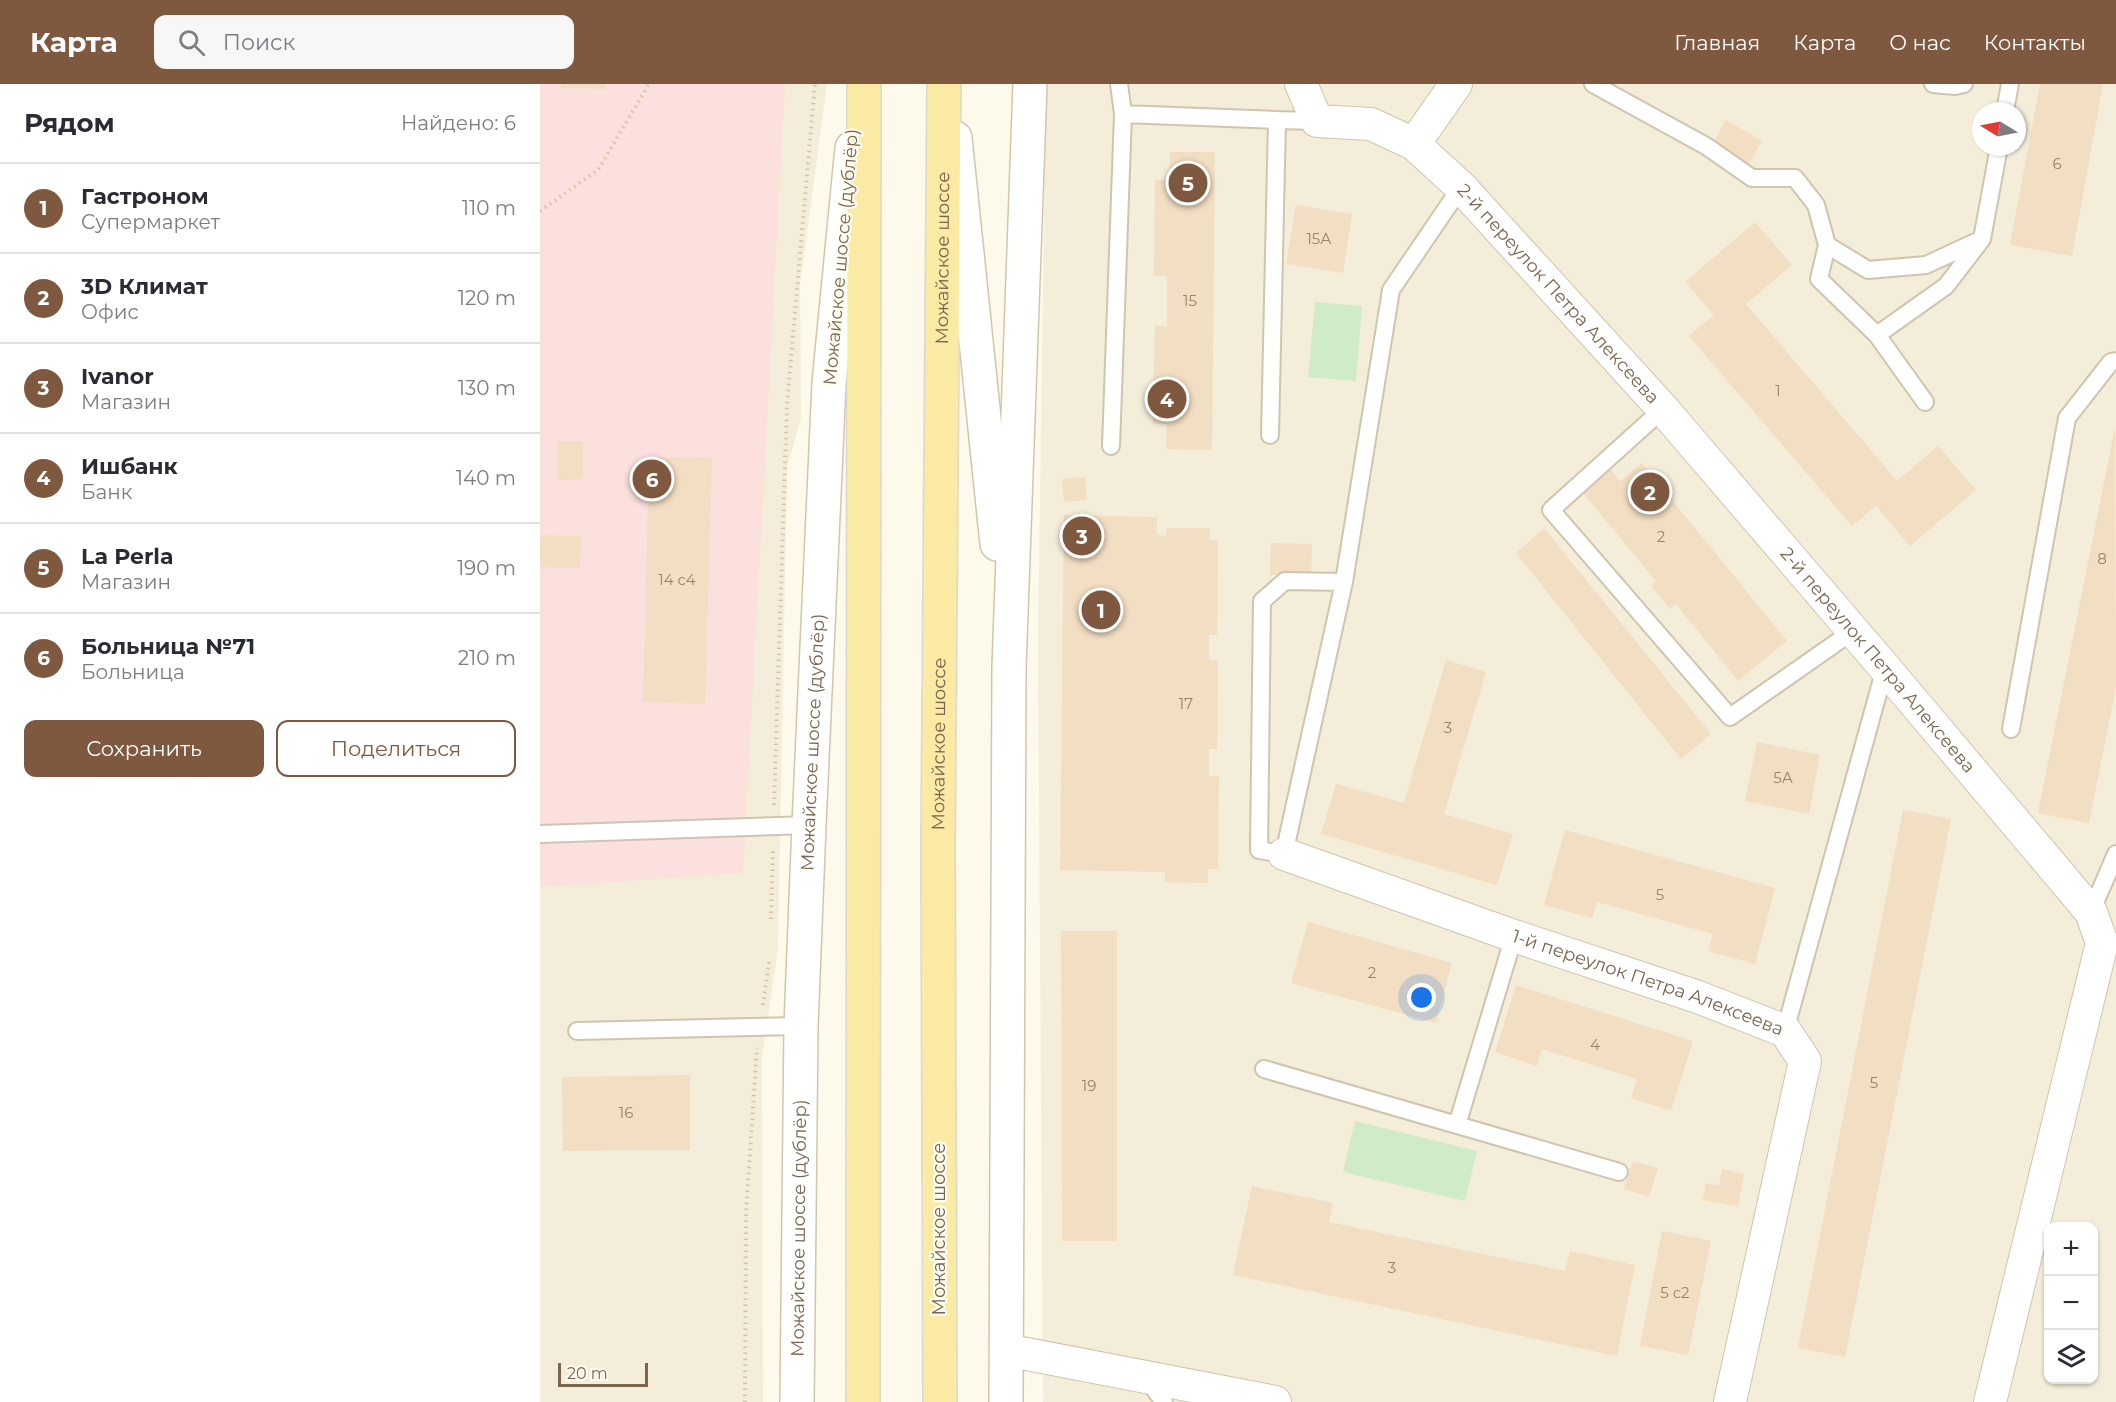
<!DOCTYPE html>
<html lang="ru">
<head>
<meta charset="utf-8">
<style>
  :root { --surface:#fff; --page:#f7f7f7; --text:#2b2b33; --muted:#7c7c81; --line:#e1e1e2; --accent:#7f5840 }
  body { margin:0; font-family:Montserrat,sans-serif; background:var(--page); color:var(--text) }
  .controls { position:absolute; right:18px; bottom:18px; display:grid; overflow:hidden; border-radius:12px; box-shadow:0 2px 4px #0004 }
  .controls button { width:54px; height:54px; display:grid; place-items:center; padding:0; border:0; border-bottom:2px solid var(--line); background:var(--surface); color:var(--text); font:30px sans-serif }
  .compass { position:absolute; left:1432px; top:18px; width:54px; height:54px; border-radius:50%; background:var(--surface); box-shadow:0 2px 4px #0004; rotate:280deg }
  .scale { position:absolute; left:18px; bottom:15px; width:90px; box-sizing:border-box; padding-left:6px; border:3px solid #79654d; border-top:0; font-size:16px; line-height:21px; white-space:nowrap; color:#79654d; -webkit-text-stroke:4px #fffcf2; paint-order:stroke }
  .you { position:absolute; left:882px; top:914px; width:21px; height:21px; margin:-15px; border:4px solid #fff; border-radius:50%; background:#1a73e8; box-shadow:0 0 0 9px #1a73e833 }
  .badge { display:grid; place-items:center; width:39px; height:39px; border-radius:50%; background:var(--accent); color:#fff; font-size:20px; font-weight:700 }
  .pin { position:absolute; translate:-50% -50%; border:3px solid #fff; box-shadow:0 2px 6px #0006 }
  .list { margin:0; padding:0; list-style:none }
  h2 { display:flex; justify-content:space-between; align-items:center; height:78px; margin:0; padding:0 24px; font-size:26px }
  h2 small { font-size:20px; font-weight:400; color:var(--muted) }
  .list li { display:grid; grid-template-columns:39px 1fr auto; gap:18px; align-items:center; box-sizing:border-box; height:90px; padding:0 24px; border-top:2px solid var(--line) }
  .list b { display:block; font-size:22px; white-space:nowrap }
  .list p { margin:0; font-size:20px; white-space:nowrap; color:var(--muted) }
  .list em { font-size:20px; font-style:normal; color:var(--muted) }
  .actions { display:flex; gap:12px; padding:18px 24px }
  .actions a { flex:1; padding:14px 0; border:2px solid var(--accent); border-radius:12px; text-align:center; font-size:21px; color:var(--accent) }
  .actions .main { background:var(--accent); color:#fff }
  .icon { flex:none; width:33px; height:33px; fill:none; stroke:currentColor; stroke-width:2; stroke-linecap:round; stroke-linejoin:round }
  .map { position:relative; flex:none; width:1576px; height:1318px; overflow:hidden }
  header { display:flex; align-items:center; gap:36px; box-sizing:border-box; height:84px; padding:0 30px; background:var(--accent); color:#fff }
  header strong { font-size:28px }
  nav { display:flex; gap:33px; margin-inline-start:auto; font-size:21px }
  .search { width:420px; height:54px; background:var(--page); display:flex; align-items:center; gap:15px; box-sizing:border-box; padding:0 21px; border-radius:12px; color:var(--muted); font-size:22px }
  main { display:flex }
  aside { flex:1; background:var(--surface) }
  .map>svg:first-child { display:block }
</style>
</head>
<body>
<header>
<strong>Карта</strong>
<div class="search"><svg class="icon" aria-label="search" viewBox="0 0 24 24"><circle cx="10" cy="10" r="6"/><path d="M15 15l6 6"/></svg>Поиск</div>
<nav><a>Главная</a><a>Карта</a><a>О нас</a><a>Контакты</a></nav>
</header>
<main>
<aside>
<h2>Рядом<small>Найдено: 6</small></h2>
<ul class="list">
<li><span class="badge">1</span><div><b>Гастроном</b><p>Супермаркет</p></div><em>110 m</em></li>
<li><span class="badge">2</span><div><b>3D Климат</b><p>Офис</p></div><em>120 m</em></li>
<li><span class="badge">3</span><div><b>Ivanor</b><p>Магазин</p></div><em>130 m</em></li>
<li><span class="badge">4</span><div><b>Ишбанк</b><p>Банк</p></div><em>140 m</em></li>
<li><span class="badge">5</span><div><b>La Perla</b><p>Магазин</p></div><em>190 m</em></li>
<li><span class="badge">6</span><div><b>Больница №71</b><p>Больница</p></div><em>210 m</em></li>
</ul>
<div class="actions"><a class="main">Сохранить</a><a>Поделиться</a></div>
</aside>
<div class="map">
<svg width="1576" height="1318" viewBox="0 0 1576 1318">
  <rect width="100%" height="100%" fill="#fdf9eb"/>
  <path fill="#f4edd9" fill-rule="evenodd" d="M0,0H287L260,201L261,334L247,384L238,865L222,972L223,1318H0Z
    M506,0H1576V1318H503L498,554ZM1441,27H1477V63H1441ZM1508,1142H1554V1296H1508Z"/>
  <path fill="#fbe0de" d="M0,0H245L203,789L0,803Z"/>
  <path fill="#d0ebc8" d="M775,218L822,222L816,297L768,293Z
    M815,1037L937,1067L925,1117L803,1088Z"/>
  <path fill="#f2dec2" d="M21,0H66V5L21,4Z
    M1500,0H1563L1532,172L1470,161Z
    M1186,36L1222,57L1209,80L1173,59Z
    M630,68H675L672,366L626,365L627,340H613L615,242L627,243V192H614L615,96H630Z
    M756,121L812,130L803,189L746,180Z
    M1215,138L1252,181L1206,220L1357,397L1398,362L1436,406L1370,462L1336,422L1312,442L1149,252L1174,231L1145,198Z
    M1575,344L1576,603L1549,739L1498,729Z
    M17,357H43V395L18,396Z
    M109,373L172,374L165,620L103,618Z
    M1102,379L1247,557L1198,597L1136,520L1130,525L1111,502L1116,497L1043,409L1071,386L1080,397Z
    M545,393L547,416L524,418L522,395Z
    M524,431L617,433V451L626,452L627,444H670L669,456H678L677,551H669V576H678L677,665H669V692H679L678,785H668V799L625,798V788L520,786Z
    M1004,444L1171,650L1141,675L976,469Z
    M0,451L41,452L40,484L0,483Z
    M731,459L772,460L771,492L730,491Z
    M906,576L946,588L904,730L973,750L957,801L781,750L796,700L864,719Z
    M1217,658L1280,671L1269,730L1205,717Z
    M1363,726L1411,735L1305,1273L1258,1264Z
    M1025,746L1235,804L1215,880L1168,867L1173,850L1057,818L1052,834L1004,821Z
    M768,838L912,879L896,939L751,899Z
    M521,847H577V1157H522Z
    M976,901L1153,957L1131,1027L1091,1014L1097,995L1002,965L997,982L955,968Z
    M150,991V1066L23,1067L22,993Z
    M1093,1077L1118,1084L1109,1113L1084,1105Z
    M1182,1085L1204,1090L1198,1122L1163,1116L1166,1099L1179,1102Z
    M712,1102L793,1119L789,1138L1025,1187L1030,1167L1095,1181L1077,1272L693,1191Z
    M1122,1147L1171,1157L1148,1271L1100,1262Z"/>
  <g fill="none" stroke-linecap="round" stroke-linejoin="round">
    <defs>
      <path id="lane" d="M1053,0L1166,62L1212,94H1255L1276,121L1287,161L1279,195L1337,251L1406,202L1442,155L1386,181L1328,186L1287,161
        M1393,0L1415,2L1424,0
        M1465,27L1470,0
        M583,30L737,36
        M1442,155L1459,63
        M1337,251L1385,318
        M1123,325L1011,426L1190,633L1313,547
        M730,351L737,36L777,37
        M571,362L583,30L579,0
        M804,498L744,770L719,766L722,517L745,497L804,498L851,206L921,103
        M1471,645L1527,334L1571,278L1576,277
        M0,750L269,741
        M1551,828L1576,770
        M37,947L261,942
        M1245,947L1345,584
        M724,985L1079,1088
        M917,1041L974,852
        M606,1294L624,1318"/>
      <g id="street">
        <path id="s1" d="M761,0L777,37L831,40L874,60L921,103L1123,325L1345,584L1551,828L1562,859L1450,1318"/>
        <path d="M874,60L916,0"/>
        <path id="s2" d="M744,770L974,852L1158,913L1245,947L1265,977L1190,1318"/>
        <path d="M466,1266L735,1318"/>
      </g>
      <g id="secondary">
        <path d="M415,54L457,460"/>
        <path id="s3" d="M257,1318L261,942L269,741L289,299L312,64"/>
        <path d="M466,1318L469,584L490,0"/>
      </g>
      <g id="primary">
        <path d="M323,1318L324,0"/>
        <path id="s4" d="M400,1318L398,763L404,0"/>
      </g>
    </defs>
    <use href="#lane" stroke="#d0c4af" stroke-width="20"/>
    <use href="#street" stroke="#d0c4af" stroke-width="34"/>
    <use href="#secondary" stroke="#d3c5ad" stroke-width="36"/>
    <use href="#primary" stroke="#dcd7d1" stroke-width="36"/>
    <path stroke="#d8c2a4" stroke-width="4" stroke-dasharray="1.5 4.5" stroke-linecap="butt" d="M0,127L58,86L109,0
      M234,721L247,320L275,0
      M231,835L233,764
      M223,921L229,878
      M205,1318L206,1129L217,964"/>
    <use href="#lane" stroke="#fff" stroke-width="16"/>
    <use href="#street" stroke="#fff" stroke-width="32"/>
    <use href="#secondary" stroke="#fff" stroke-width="33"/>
    <use href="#primary" stroke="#faeaa4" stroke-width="33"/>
  </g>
  <g text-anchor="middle" stroke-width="4.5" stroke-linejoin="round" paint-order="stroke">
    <g font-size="15" fill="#97836a">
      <text x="1517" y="85">6</text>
      <text x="779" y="160">15А</text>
      <text x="650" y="222">15</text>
      <text x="1238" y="312">1</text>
      <text x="1121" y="458">2</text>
      <text x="1562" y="480">8</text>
      <text x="137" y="501">14 с4</text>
      <text x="646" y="625">17</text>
      <text x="908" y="649">3</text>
      <text x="1243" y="699">5А</text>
      <text x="1120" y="816">5</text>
      <text x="832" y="894">2</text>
      <text x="1055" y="966">4</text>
      <text x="1334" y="1004">5</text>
      <text x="549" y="1007">19</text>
      <text x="86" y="1034">16</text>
      <text x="852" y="1189">3</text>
      <text x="1135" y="1214">5 с2</text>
    </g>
    <g font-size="18" fill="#79654d" stroke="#fffcf2">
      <text transform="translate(301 173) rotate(-85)" y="6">Можайское шоссе (дублёр)</text>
      <text dy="6" stroke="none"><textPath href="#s4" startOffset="1144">Можайское шоссе</textPath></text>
      <text dy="6" stroke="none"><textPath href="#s1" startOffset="350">2-й переулок Петра Алексеева</textPath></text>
      <text dy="6" stroke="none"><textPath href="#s1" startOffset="836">2-й переулок Петра Алексеева</textPath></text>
      <text dy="6" stroke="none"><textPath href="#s3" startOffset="660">Можайское шоссе (дублёр)</textPath></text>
      <text dy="6" stroke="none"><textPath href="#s4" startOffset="658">Можайское шоссе</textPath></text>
      <text dy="6" stroke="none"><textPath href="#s2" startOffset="386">1-й переулок Петра Алексеева</textPath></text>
      <text dy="6" stroke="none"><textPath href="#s3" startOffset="174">Можайское шоссе (дублёр)</textPath></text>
      <text transform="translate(399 1145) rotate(-90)" y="6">Можайское шоссе</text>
    </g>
  </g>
</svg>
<div class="controls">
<button>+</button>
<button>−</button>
<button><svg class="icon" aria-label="layers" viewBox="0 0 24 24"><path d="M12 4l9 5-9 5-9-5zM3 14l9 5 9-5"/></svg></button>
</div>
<svg class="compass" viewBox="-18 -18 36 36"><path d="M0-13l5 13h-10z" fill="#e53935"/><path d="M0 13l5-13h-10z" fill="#7c7c81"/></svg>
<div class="scale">20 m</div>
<div class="you"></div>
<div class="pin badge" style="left:561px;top:526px">1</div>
<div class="pin badge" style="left:1110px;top:408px">2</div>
<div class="pin badge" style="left:542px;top:452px">3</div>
<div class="pin badge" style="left:627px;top:315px">4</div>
<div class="pin badge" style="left:648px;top:99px">5</div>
<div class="pin badge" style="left:112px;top:395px">6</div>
</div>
</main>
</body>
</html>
